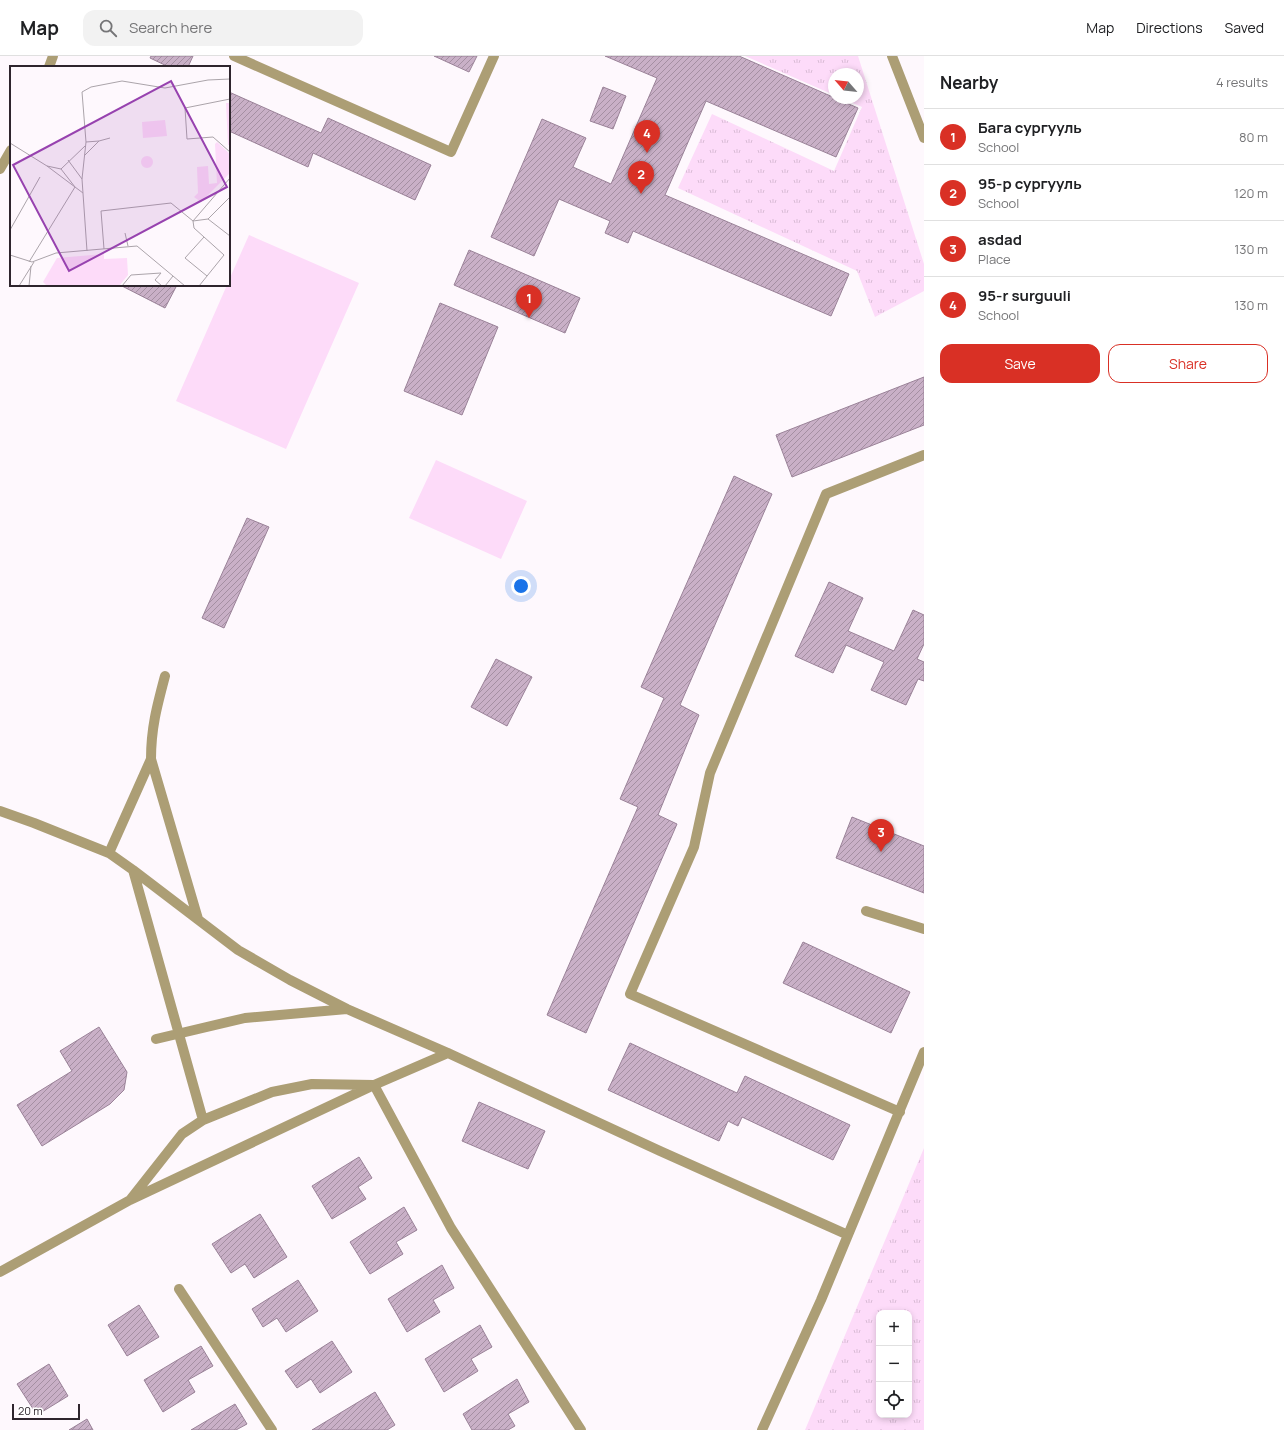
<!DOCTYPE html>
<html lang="en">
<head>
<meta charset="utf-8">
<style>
  :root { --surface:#fff; --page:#f2f2f2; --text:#202124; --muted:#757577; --line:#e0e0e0; --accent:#d93025 }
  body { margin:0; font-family:Manrope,sans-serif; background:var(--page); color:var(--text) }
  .controls { position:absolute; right:12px; bottom:12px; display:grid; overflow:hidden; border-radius:8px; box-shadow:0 2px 6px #0003 }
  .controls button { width:36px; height:36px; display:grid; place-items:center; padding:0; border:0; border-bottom:1px solid var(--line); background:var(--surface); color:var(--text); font:20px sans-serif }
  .compass { position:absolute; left:828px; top:12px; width:36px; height:36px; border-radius:50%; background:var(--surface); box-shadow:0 2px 6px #0003; rotate:298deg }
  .scale { position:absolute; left:12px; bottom:10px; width:68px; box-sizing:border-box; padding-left:4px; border:2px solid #2e252d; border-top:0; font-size:11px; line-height:14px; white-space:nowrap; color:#2e252d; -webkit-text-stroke:3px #fff; paint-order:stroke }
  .you { position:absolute; left:521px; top:530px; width:14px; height:14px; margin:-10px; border:3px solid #fff; border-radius:50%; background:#1a73e8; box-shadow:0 0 0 6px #1a73e833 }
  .badge { display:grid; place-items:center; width:26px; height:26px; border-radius:50%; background:var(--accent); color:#fff; font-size:13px; font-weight:700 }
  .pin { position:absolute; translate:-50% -33px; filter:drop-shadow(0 1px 2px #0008) }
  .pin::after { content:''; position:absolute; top:21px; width:14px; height:12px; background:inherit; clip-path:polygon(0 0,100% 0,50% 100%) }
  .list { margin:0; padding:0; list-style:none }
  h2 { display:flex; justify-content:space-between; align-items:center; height:52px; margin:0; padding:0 16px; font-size:17px }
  h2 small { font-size:13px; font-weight:400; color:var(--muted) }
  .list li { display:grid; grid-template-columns:26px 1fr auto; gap:12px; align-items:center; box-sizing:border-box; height:56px; padding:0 16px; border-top:1px solid var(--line) }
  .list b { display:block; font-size:15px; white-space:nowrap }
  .list p { margin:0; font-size:13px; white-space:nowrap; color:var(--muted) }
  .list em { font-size:13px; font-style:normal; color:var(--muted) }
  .actions { display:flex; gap:8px; padding:12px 16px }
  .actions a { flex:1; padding:9px 0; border:1px solid var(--accent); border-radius:12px; text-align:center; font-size:14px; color:var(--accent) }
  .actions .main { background:var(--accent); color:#fff }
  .icon { flex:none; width:22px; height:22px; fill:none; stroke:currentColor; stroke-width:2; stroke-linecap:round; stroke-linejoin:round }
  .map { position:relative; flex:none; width:924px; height:1374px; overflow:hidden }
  header { display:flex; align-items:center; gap:24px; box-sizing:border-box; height:56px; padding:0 20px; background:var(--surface); border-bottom:1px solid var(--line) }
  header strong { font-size:19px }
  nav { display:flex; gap:22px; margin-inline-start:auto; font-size:14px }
  .search { width:280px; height:36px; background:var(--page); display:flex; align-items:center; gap:10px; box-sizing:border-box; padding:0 14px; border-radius:12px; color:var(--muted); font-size:15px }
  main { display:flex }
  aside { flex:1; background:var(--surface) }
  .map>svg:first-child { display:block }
</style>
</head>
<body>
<header>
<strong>Map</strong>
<div class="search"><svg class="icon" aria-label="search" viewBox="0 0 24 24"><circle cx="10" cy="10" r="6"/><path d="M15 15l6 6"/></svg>Search here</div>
<nav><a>Map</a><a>Directions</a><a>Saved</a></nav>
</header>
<main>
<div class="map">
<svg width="924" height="1374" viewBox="0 0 924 1374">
  <defs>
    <pattern id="park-tufts" width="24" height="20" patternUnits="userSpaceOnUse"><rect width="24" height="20" fill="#fddbf9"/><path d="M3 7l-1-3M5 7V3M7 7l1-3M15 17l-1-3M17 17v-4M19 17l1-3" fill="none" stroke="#d9bcd6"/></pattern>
    <pattern id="building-hatch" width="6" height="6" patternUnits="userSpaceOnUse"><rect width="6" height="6" fill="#c9b0c7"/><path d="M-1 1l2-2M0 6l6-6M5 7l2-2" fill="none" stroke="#a48fa2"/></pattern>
  </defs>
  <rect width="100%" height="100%" fill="#fef8fd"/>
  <path fill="url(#park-tufts)" fill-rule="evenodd" d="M745,0H858L924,208V235L875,261L857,215L678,132L712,58L834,115L862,51L841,42H858V18H834V39Z
    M924,1092V1374H805ZM879,1257H909V1359H879Z"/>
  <path fill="#fddbf9" d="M249,179L359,227L286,393L176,345L227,229H229V224Z
    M436,404L527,445L501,503L409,462Z"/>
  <path fill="url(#building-hatch)" stroke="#9a8298" d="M151,0H193L188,11H169L150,2Z
    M434,0H477L469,16Z
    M605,0H739L858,52L836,101L706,45L665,139L849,218L831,260L633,175L628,187L605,177L610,165L559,143L534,200L491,181L542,63L586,82L573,111L611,128L657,22Z
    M603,31L626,40L613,73L590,65Z
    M229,36L321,77L328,62L431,109L415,144L313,97L308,111L229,75Z
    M469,194L580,242L565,277L454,229Z
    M120,229H177L165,252Z
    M440,247L498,271L462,359L404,335Z
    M924,321V369L792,421L776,379Z
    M734,420L772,438L680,649L699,659L658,759L677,768L586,977L547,959L638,751L620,743L664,642L641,631Z
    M247,462L269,471L224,572L202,562Z
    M829,526L863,542L848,575L894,595L913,554L924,559V588L917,603L924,606V625L918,623L906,649L871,634L884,606L846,589L833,617L795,600Z
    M496,603L532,621L507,670L471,651Z
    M852,761L924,790V837L836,802Z
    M803,886L910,936L891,977L783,927Z
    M99,971L127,1016L124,1034L110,1048L42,1090L17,1049L72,1015L60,995Z
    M630,987L737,1037L745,1020L850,1069L833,1104L742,1061L738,1070L728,1065L719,1085L608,1034Z
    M479,1046L545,1075L528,1113L462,1085Z
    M359,1101L372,1122L358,1131L366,1143L332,1163L312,1130Z
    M404,1151L417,1174L396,1186L403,1198L370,1218L350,1186Z
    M260,1158L287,1201L254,1222L245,1208L231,1217L212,1188Z
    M442,1209L454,1232L433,1244L440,1256L407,1276L388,1243Z
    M298,1224L318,1255L286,1276L277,1262L263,1271L252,1253Z
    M139,1249L159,1281L127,1300L108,1269Z
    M480,1269L492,1291L471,1303L478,1315L444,1336L425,1303Z
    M332,1285L352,1316L320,1337L311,1323L297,1332L285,1315Z
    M201,1290L213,1310L188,1324L195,1336L163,1356L144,1324Z
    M49,1308L68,1340L37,1359L17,1328Z
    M517,1323L529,1346L508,1358L515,1370L508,1374H472L463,1358Z
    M375,1336L395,1369L387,1374H312Z
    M235,1348L247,1368L236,1374H191Z
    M87,1363L93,1374H69Z"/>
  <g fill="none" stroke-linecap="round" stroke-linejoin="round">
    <path stroke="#ac9e75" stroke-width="10" d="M234,0L451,96L494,0
      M892,0L924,82
      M49,11L53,0
      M0,113L11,94
      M165,620C157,650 151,672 151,703L198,863
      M0,755L34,767L109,797L133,814L238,894L290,924L347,953L448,997L660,1095L848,1179
      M109,797L151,703
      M133,814L203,1064
      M866,855L924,873
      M156,983L245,962L347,953
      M900,1056L630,938L694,791L710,717L826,438L924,399
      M130,1144L182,1078L203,1064L272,1036L312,1028L374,1029L451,1172L581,1374
      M0,1216L130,1144L374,1029L448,997
      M179,1233L272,1374
      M762,1374L821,1244L924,996"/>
  </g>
  <g transform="translate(10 10)">
    <rect width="220" height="220" fill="#fef8fd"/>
    <path d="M216,37H220V79H218ZM207,76L220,88V107L191,136L184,131L188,127L187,101L198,100L199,118L207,117L205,78ZM94,188V193L117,192L118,209L109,220H37L33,216L47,192Z" fill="#fddbf9"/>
    <path d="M155,54L157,70L133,72L132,56ZM131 96a6 6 0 1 1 12 0a6 6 0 1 1-12 0Z" fill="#fddbf9"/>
    <path fill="none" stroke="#aba4aa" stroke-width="1" d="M220,33L175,42L177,73L203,71L220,86M76,76L89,75M0,77L37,100L73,127M74,90L89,75L100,72M58,94L72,113M51,103L75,80M198,153L220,131M0,164L30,111M115,167L118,180M194,171L175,192L197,210M94,183L91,145L161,137L183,155L220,112M77,185L72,113L76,76L72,26L81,21L112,15L155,22L198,14L220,13M0,189L22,196L46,187L127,180L175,220M19,196L65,121L51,103L37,100M151,207L145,214L152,220M9,220L24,196M19,220L21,200M112,220L121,209L151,207M155,220L163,210M189,220L214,189L184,162L183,155L198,153L220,170"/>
    <path fill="#9742af" fill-opacity="0.15" stroke="#9742af" stroke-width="2" d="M161,15L217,121L59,205L3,99Z"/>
    <rect width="220" height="220" fill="none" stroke="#2e252d" stroke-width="2"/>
  </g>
</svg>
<div class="controls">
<button>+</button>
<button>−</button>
<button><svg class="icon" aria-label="locate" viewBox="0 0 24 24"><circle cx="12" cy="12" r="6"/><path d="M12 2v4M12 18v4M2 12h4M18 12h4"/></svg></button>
</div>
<svg class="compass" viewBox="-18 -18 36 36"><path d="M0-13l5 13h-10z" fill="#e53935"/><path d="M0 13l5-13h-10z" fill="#757577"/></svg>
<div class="scale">20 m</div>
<div class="you"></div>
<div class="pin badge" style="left:529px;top:262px">1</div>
<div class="pin badge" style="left:641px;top:138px">2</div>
<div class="pin badge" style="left:881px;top:796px">3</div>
<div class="pin badge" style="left:647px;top:97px">4</div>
</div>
<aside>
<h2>Nearby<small>4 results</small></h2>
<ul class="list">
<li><span class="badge">1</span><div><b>Бага сургууль</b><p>School</p></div><em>80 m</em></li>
<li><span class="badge">2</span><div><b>95-р сургууль</b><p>School</p></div><em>120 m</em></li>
<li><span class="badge">3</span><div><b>asdad</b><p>Place</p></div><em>130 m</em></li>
<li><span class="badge">4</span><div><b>95-r surguuli</b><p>School</p></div><em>130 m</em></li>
</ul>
<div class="actions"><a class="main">Save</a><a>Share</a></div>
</aside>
</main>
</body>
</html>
